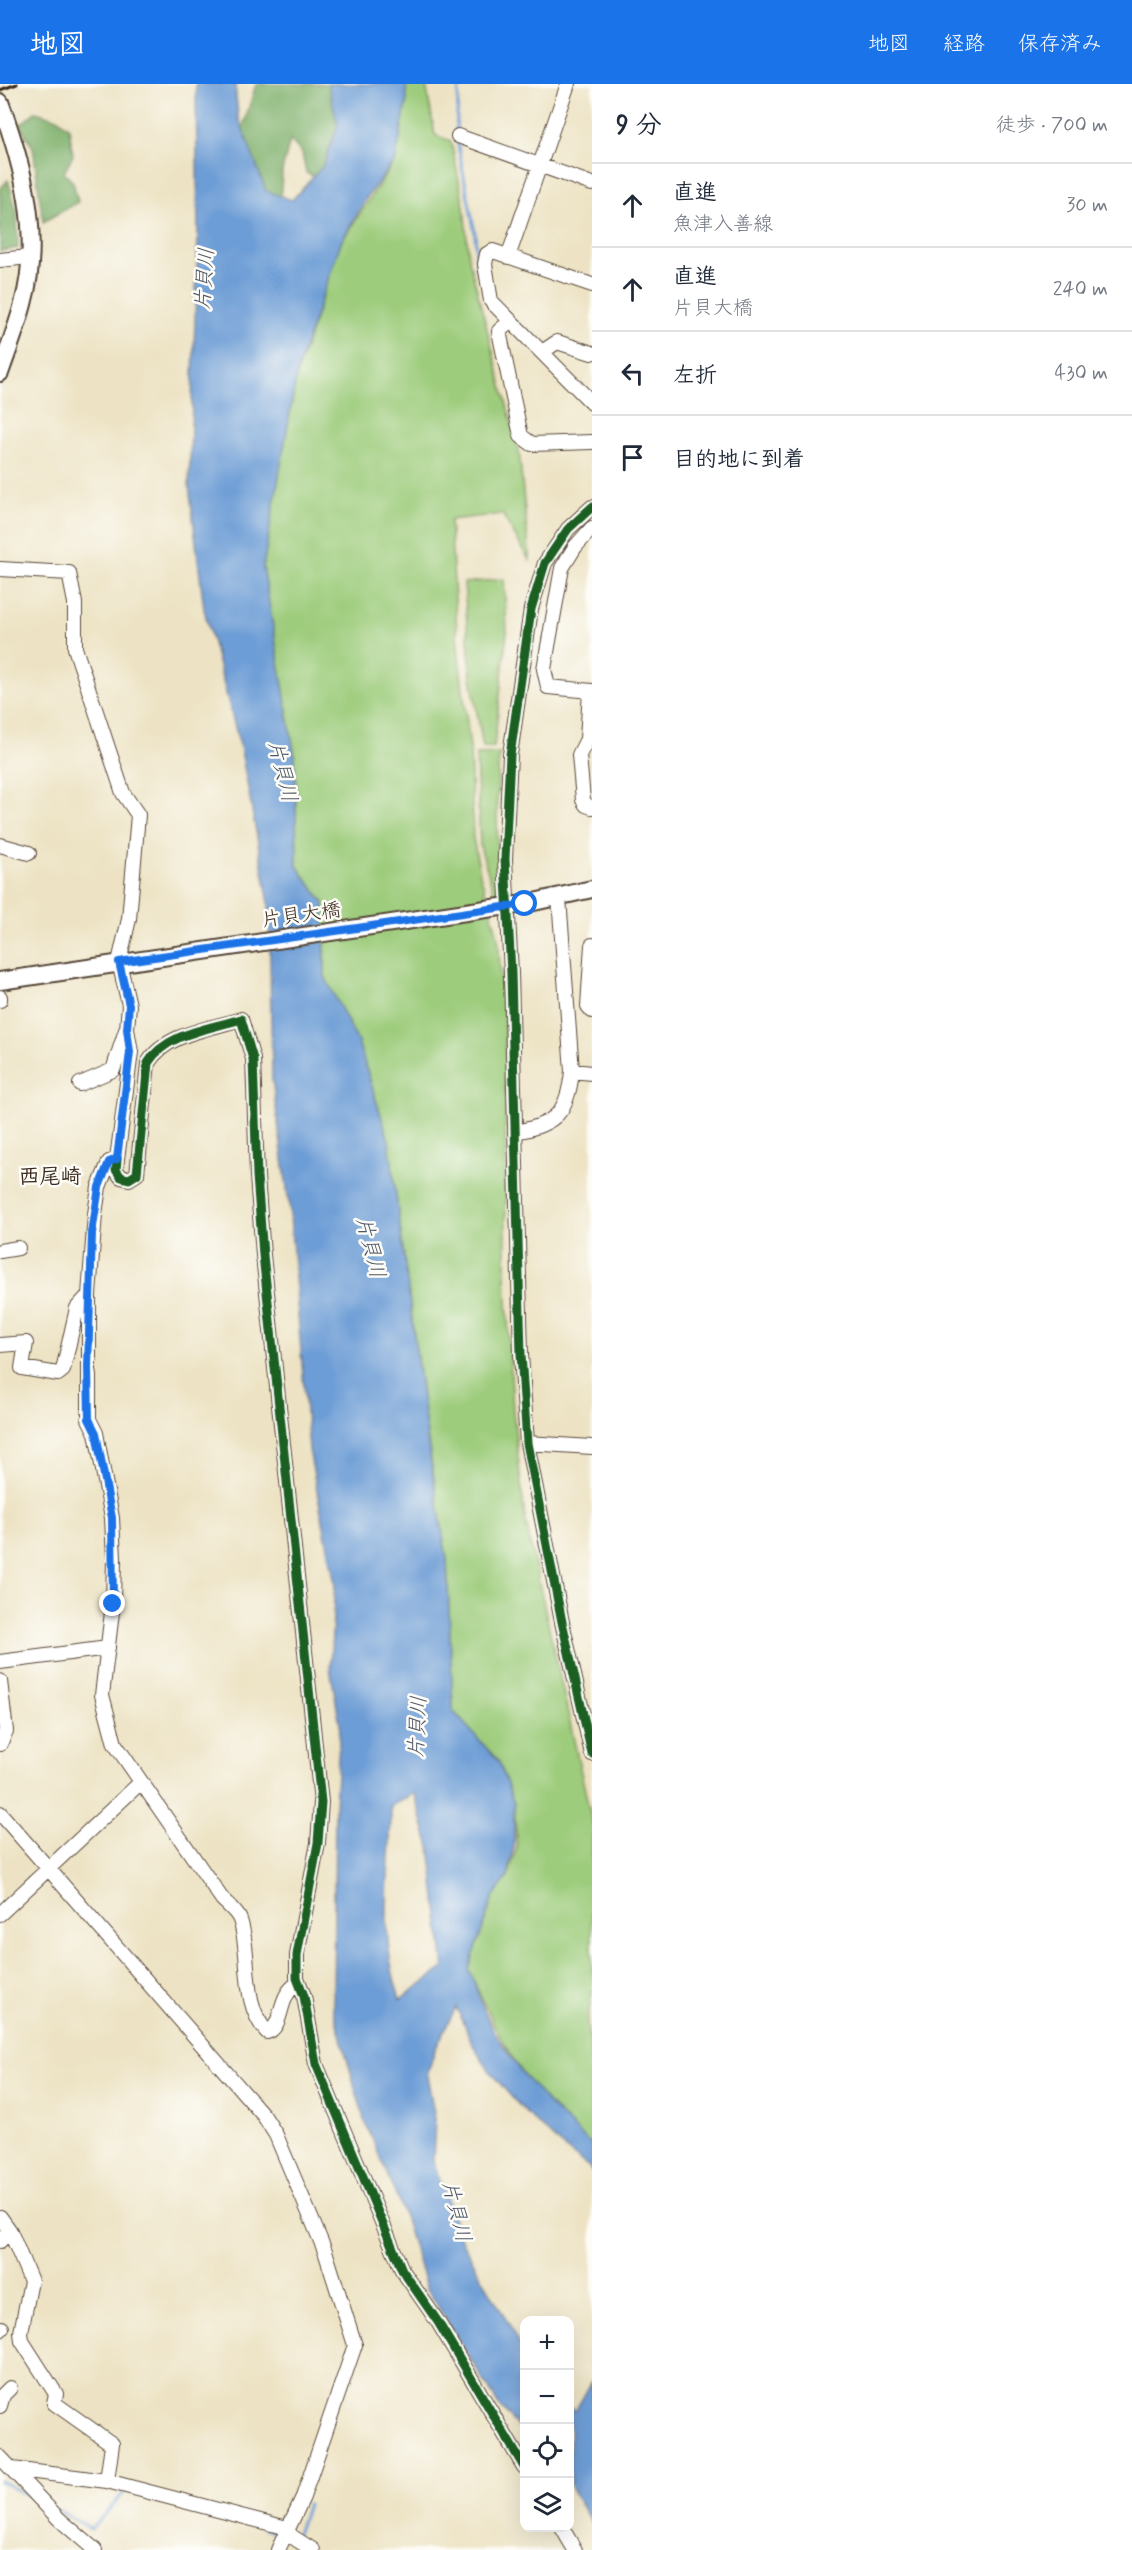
<!DOCTYPE html>
<html lang="ja">
<head>
<meta charset="utf-8">
<style>
  :root { --surface:#fff; --page:#f6f6f7; --text:#1f2937; --muted:#747a83; --line:#e0e1e3; --accent:#1a73e8 }
  body { margin:0; font-family:Mynerve,"Klee One",sans-serif; background:var(--page); color:var(--text) }
  .controls { position:absolute; right:18px; bottom:18px; display:grid; overflow:hidden; border-radius:12px; box-shadow:0 6px 24px #0002 }
  .controls button { width:54px; height:54px; display:grid; place-items:center; padding:0; border:0; border-bottom:2px solid var(--line); background:var(--surface); color:var(--text); font:30px sans-serif }
  .stop { position:absolute; width:18px; height:18px; margin:-14px; border:4px solid #1a73e8; border-radius:50%; background:#fff }
  .stop.end { background:#1a73e8; border-color:#fff; box-shadow:0 2px 6px #0008 }
  .list { margin:0; padding:0; list-style:none }
  h2 { display:flex; justify-content:space-between; align-items:center; height:78px; margin:0; padding:0 24px; font-size:26px }
  h2 small { font-size:20px; font-weight:400; color:var(--muted) }
  .list li { display:grid; grid-template-columns:39px 1fr auto; gap:18px; align-items:center; box-sizing:border-box; height:84px; padding:0 24px; border-top:2px solid var(--line) }
  .list b { display:block; font-size:22px; white-space:nowrap }
  .list p { margin:0; font-size:20px; white-space:nowrap; color:var(--muted) }
  .list em { font-size:20px; font-style:normal; color:var(--muted) }
  .icon { flex:none; width:33px; height:33px; fill:none; stroke:currentColor; stroke-width:2; stroke-linecap:round; stroke-linejoin:round }
  .map { position:relative; flex:none; width:592px; height:2466px; overflow:hidden }
  header { display:flex; align-items:center; gap:36px; box-sizing:border-box; height:84px; padding:0 30px; background:var(--accent); color:#fff }
  header strong { font-size:28px }
  nav { display:flex; gap:33px; margin-inline-start:auto; font-size:21px }
  main { display:flex }
  aside { flex:1; background:var(--surface) }
  .map>svg:first-child { display:block }
</style>
</head>
<body>
<header>
<strong>地図</strong>
<nav><a>地図</a><a>経路</a><a>保存済み</a></nav>
</header>
<main>
<div class="map">
<svg width="592" height="2466" viewBox="0 0 592 2466">
  <rect width="100%" height="100%" fill="#fdfcf7"/>
  <filter id="ink" filterUnits="userSpaceOnUse"><feTurbulence type="fractalNoise" baseFrequency=".0167" numOctaves="2"/><feDisplacementMap in="SourceGraphic" scale="12" xChannelSelector="R" yChannelSelector="G"/><feConvolveMatrix kernelMatrix="1 2 1 2 8 2 1 2 1" color-interpolation-filters="sRGB"/></filter>
  <filter id="wash" filterUnits="userSpaceOnUse"><feTurbulence type="fractalNoise" baseFrequency=".008" numOctaves="4" result="noise"/><feDisplacementMap in="SourceGraphic" scale="24" xChannelSelector="R" yChannelSelector="G"/><feGaussianBlur stdDeviation="1.35" result="paint"/><feColorMatrix in="noise" values="0 0 0 0 0 0 0 0 0 0 0 0 0 0 0 0 0 1.4 0 .05"/><feComposite in="paint" operator="in"/></filter>
  <g filter="url(#wash)">
    <rect width="100%" height="100%" fill="#ede3c4"/>
    <path fill="#9dcc7b" stroke="#6c7b4c" stroke-width="1.5" d="M405,0H426L435,51L451,57L464,122L469,176L519,367L530,477L502,430L450,436L458,564L470,664L473,754L480,790L498,853L505,954L506,1198L513,1327L525,1435L592,1738V1911L587,1937L592,1987V2061C577,2048 560,2035 547,2021C512,1981 489,1934 469,1885L493,1813L508,1793L517,1763L514,1720L499,1678L453,1627L447,1476L426,1343L389,1057L358,958L325,893L324,819L297,782L295,673L263,483L297,288L341,158L396,75Z
      M504,495L507,548L494,663H483L471,593L464,499Z
      M499,670L497,717L498,813L495,812L480,762L476,671Z"/>
    <path fill="#7eb06b" stroke="#5c6d44" stroke-width="1.5" d="M256,0H344L359,41L326,97L306,89L302,69L290,56L282,87L280,125L250,103L239,56Z
      M35,28L57,34L69,44L73,71L64,89L73,98L78,118L43,138L33,63L20,41Z
      M8,96L17,128L18,164L0,167V105Z"/>
    <path fill="#6d9dd6" stroke="#54647a" stroke-width="1.5" fill-rule="evenodd" d="M196,0H235L238,32L266,107L292,116L323,82L338,41L328,0H406L407,16L396,75L367,113L341,158L298,283L263,483L295,673L297,782L324,819L325,893L358,958L389,1057L428,1360L447,1476L453,1627L499,1678L514,1720V1762L508,1793L493,1813L469,1885C477,1905 483,1927 493,1945C519,1991 554,2027 592,2061V2089L589,2083C551,2056 495,2002 473,1961C467,1949 463,1934 456,1923L435,1966L427,1991L435,2035L433,2077L462,2158L524,2267V2350L498,2320L426,2203L402,2126L364,2035L333,1925L335,1722L340,1640L330,1584L335,1499L309,1366L289,1119L272,995L269,819L241,666L204,525L189,401L198,153ZM414,1709L430,1763L444,1884L400,1915C377,1848 391,1790 391,1722Z
      M592,2297V2440L570,2403V2323L575,2327Z"/>
    <g fill="none" stroke-linecap="round" stroke-linejoin="round">
      <path stroke="#6d9dd6" stroke-width="3" d="M456,48L459,0
        M457,57L475,149L477,186L481,192
        M0,2397L31,2413
        M58,2426L91,2445L125,2408
        M264,2445L281,2449
        M297,2450L307,2420"/>
    </g>
  </g>
  <g filter="url(#ink)">
    <g fill="none" stroke-linecap="round" stroke-linejoin="round">
      <defs>
        <path id="minor" d="M458,52L592,100
          M508,173L568,0
          M0,176L29,173
          M592,201L493,167L487,170L485,180L491,217L592,319
          M511,237L499,247L521,352L532,360L592,358
          M542,268L557,258L592,269
          M592,423L568,445L545,479L531,525L510,671L505,775L511,889L521,1270L527,1359L562,1538L592,1670
          M592,444L575,463L562,484L544,585L548,603L592,607
          M0,485L69,489L75,519V564L123,709L138,731L129,835L119,878L129,921L127,945L131,968L117,1075L109,1078L99,1103L95,1130L89,1211L77,1224L63,1286L58,1290L22,1284L26,1259L0,1261
          M590,607L587,655L579,671L583,716L586,721L592,723
          M0,761L29,769
          M592,861L588,922L592,927
          M0,916V913
          M572,987L592,989
          M80,1000L113,986L126,946
          M515,1048C556,1041 568,1028 572,987L559,814
          M117,1075L116,1086L121,1093L129,1095L137,1090L148,979C166,949 210,945 241,935L253,975L257,1092L263,1171L321,1718L318,1759L297,1871V1894L304,1912L316,1980L402,2186L438,2238L524,2383
          M0,1167L18,1164
          M89,1211V1335L96,1349L112,1434L114,1475L113,1520L102,1611L115,1660L222,1815C228,1821 238,1829 240,1836C252,1871 240,1919 267,1948C285,1943 276,1910 299,1899
          M527,1359L592,1363
          M0,1578L108,1564
          M0,1597L6,1647L0,1660
          M0,1729L264,2032L276,2051L325,2167L355,2261L303,2413L278,2466
          M0,1830L141,1698
          M0,2133L10,2147L0,2157
          M10,2147L31,2197L21,2248L22,2257L56,2310L54,2319L112,2360L107,2397
          M0,2246L2,2244
          M0,2322L3,2311L10,2304
          M0,2373L59,2435L95,2466
          M12,2385L107,2397L287,2444L291,2452L313,2466
          M562,2444L575,2466"/>
        <path id="major" d="M0,18C23,81 42,152 23,220C17,243 8,266 0,289
          M525,820L592,805
          M0,897L493,824"/>
      </defs>
      <use href="#minor" stroke="#564637" stroke-width="16"/>
      <use href="#major" stroke="#564637" stroke-width="20"/>
      <use href="#minor" stroke="#fff" stroke-width="14"/>
      <use href="#major" stroke="#fff" stroke-width="16"/>
      <path stroke="#3b2a1e" stroke-width="3" d="M0,6L17,0"/>
      <defs>
        <path id="major-bridge" d="M493,824L525,820"/>
      </defs>
      <use href="#major-bridge" stroke="#564637" stroke-width="20" stroke-linecap="butt"/>
      <use href="#major-bridge" stroke="#fff" stroke-width="16"/>
      <defs>
        <path id="cycleway" d="M592,423L568,445L545,479L531,525L510,671L505,775L511,889L521,1270L527,1359L562,1538L592,1670
          M117,1075L116,1086L121,1093L129,1095L137,1090L148,979C166,949 210,945 241,935L253,975L257,1092L263,1171L321,1718L318,1759L297,1871V1894L304,1912L316,1980L402,2186L438,2238L524,2383"/>
      </defs>
      <use href="#cycleway" stroke="#fdfcf7" stroke-width="13"/>
      <use href="#cycleway" stroke="#1b5e20" stroke-width="9"/>
    </g>
  </g>
  <g fill="none" stroke-linecap="round" stroke-linejoin="round" filter="url(#ink)">
    <path stroke="#1a73e8" stroke-width="8" d="M113,1520L112,1434L96,1349L89,1335L88,1283L92,1149L99,1103L109,1078L117,1075L130,968L127,945L129,921L119,878L525,820"/>
  </g>
  <g text-anchor="middle" stroke-width="5" stroke-linejoin="round" paint-order="stroke">
    <g font-size="20" fill="#3b2a1e" stroke="#fdfcf7">
      <text transform="translate(301 830) rotate(-8)" y="7">片貝大橋</text>
    </g>
    <g font-size="21" font-style="italic" fill="#4f5868" stroke="#fdfcf7">
      <text transform="translate(204 195) rotate(-86)" y="7">片貝川</text>
      <text transform="translate(283 687) rotate(76)" y="7">片貝川</text>
      <text transform="translate(371 1163) rotate(76)" y="7">片貝川</text>
      <text transform="translate(417 1643) rotate(-87)" y="7">片貝川</text>
      <text transform="translate(457 2127) rotate(76)" y="7">片貝川</text>
    </g>
    <g font-size="21" font-weight="bold" fill="#3b2a1e" stroke="#fdfcf7">
      <text x="50" y="1099">西尾崎</text>
    </g>
  </g>
</svg>
<div class="controls">
<button>+</button>
<button>−</button>
<button><svg class="icon" aria-label="locate" viewBox="0 0 24 24"><circle cx="12" cy="12" r="6"/><path d="M12 2v4M12 18v4M2 12h4M18 12h4"/></svg></button>
<button><svg class="icon" aria-label="layers" viewBox="0 0 24 24"><path d="M12 4l9 5-9 5-9-5zM3 14l9 5 9-5"/></svg></button>
</div>
<div class="stop" style="left:525px;top:820px"></div>
<div class="stop end" style="left:113px;top:1520px"></div>
</div>
<aside>
<h2>9 分<small>徒歩 · 700 m</small></h2>
<ul class="list">
<li><svg class="icon" aria-label="ahead" viewBox="0 0 24 24"><path d="M12 20V5M6 11l6-6 6 6"/></svg><div><b>直進</b><p>魚津入善線</p></div><em>30 m</em></li>
<li><svg class="icon" aria-label="ahead" viewBox="0 0 24 24"><path d="M12 20V5M6 11l6-6 6 6"/></svg><div><b>直進</b><p>片貝大橋</p></div><em>240 m</em></li>
<li><svg class="icon" aria-label="left" viewBox="0 0 24 24"><path d="M17 20v-9H6M10 6l-5 5 5 5"/></svg><div><b>左折</b></div><em>430 m</em></li>
<li><svg class="icon" aria-label="arrive" viewBox="0 0 24 24"><path d="M6 21V4h12l-3 4 3 4H6"/></svg><div><b>目的地に到着</b></div></li>
</ul>
</aside>
</main>
</body>
</html>
